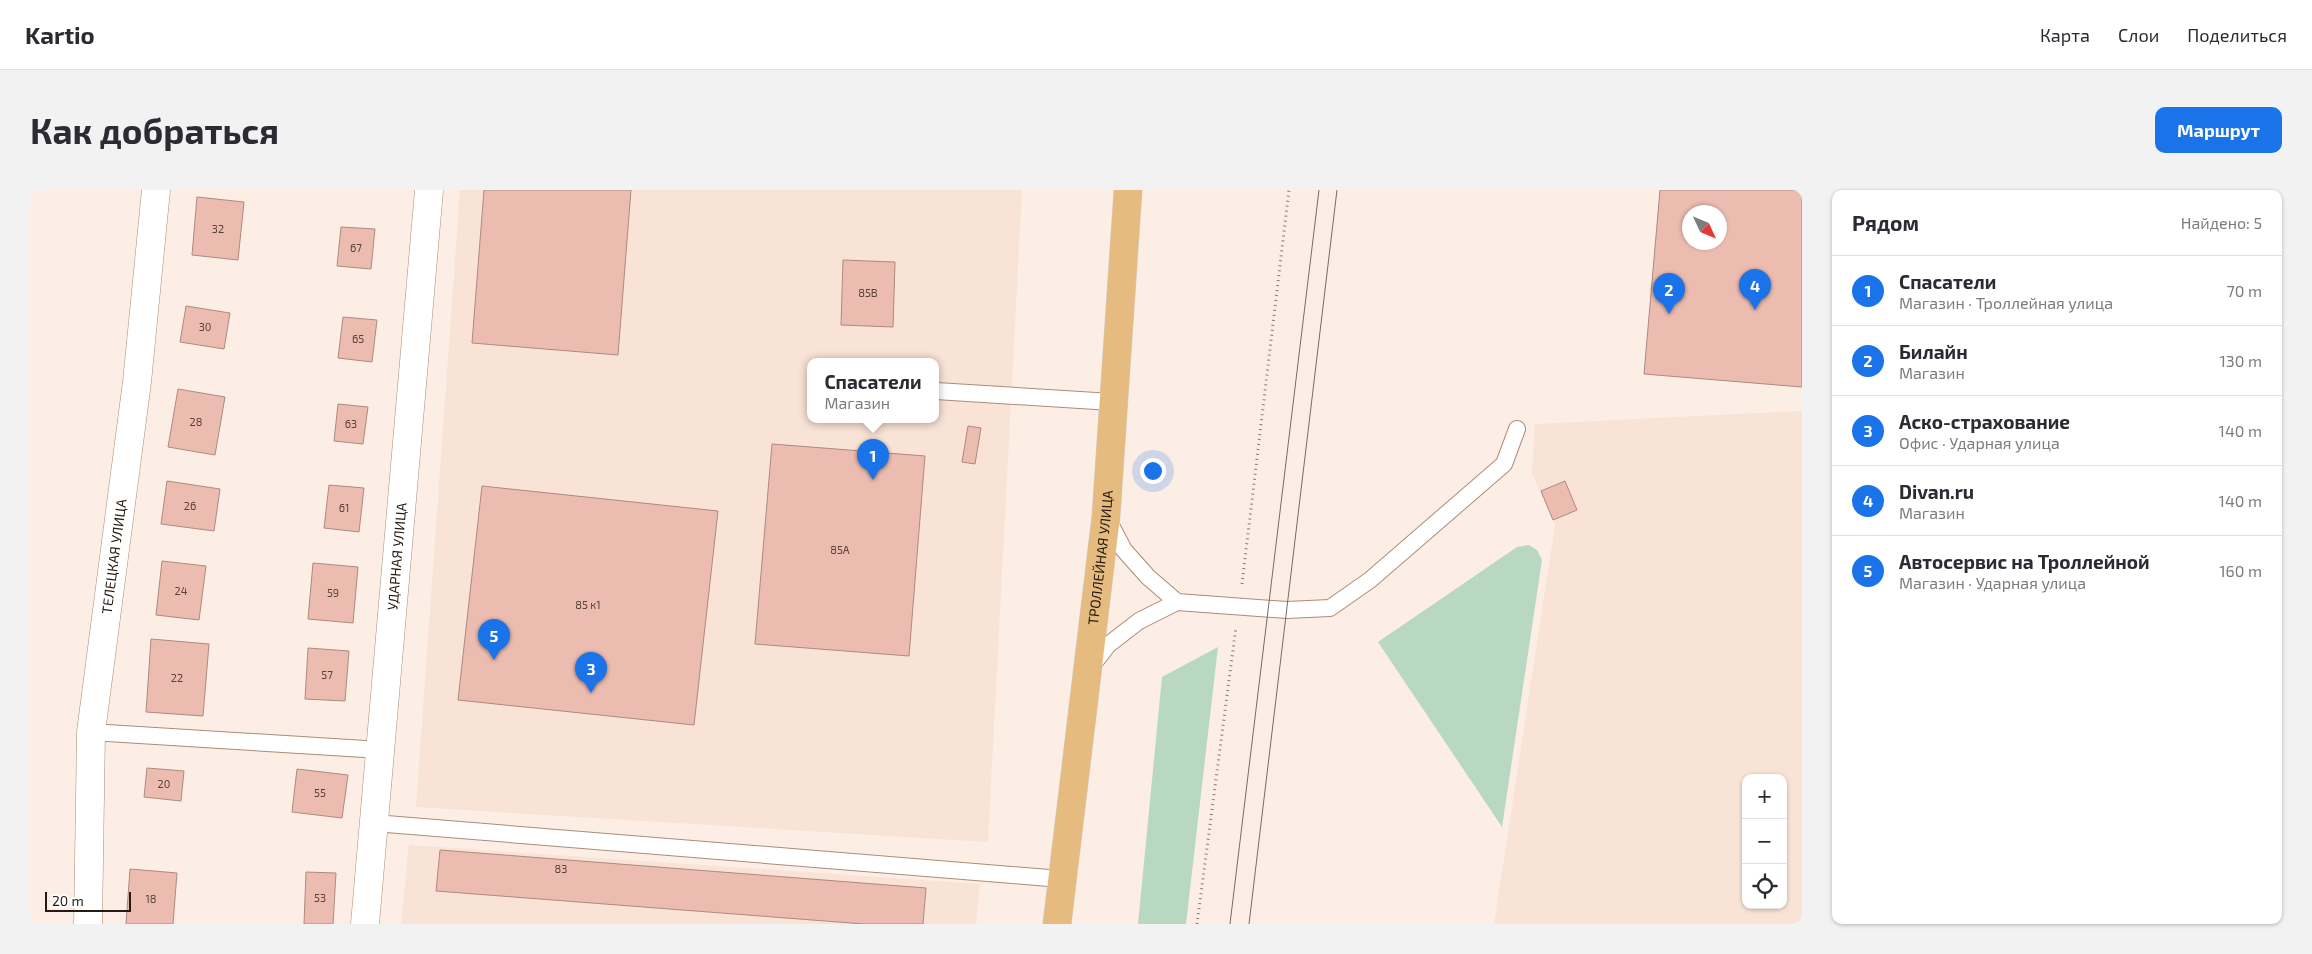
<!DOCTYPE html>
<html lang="ru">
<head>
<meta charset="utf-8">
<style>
  :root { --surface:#fff; --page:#f2f2f3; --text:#2b2b33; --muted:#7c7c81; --line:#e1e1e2; --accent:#1a73e8 }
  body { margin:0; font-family:"Exo 2",sans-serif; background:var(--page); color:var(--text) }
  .controls { position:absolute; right:15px; bottom:15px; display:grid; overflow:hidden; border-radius:10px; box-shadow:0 1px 4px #0004 }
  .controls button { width:45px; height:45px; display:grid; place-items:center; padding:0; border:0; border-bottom:1px solid var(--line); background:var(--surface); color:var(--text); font:25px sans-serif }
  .compass { position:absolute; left:1652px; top:15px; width:45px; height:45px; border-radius:50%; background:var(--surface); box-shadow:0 1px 4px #0004; rotate:134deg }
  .scale { position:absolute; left:15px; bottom:12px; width:86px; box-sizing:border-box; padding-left:5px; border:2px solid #261a12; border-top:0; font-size:14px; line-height:18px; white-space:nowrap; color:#261a12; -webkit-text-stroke:4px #fff; paint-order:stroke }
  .you { position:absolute; left:1122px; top:280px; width:18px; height:18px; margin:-12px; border:4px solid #fff; border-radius:50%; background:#1a73e8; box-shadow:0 0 0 8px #1a73e833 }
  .badge { display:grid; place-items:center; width:32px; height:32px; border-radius:50%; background:var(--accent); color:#fff; font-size:16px; font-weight:700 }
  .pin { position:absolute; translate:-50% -41px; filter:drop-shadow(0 1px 2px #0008) }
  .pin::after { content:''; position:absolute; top:26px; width:18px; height:15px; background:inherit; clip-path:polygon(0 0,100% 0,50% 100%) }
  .popup { position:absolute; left:777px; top:168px; width:132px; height:65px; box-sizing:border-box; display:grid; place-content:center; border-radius:10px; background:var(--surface); filter:drop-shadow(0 1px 4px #0005); font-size:16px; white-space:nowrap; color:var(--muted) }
  .popup b { font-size:19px; color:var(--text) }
  .popup::after { content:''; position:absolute; left:50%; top:100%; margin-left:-10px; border:10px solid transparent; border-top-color:var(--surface) }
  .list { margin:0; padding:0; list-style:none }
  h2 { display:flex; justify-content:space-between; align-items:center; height:65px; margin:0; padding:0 20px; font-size:21px }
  h2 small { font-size:16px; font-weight:400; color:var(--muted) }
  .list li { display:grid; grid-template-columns:32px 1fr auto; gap:15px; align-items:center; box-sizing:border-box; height:70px; padding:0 20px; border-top:1px solid var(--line) }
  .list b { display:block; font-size:19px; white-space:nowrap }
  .list p { margin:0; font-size:16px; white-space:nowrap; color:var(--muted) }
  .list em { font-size:16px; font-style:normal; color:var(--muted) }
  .icon { flex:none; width:28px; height:28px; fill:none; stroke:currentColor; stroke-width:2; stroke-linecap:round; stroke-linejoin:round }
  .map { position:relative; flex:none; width:1772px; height:734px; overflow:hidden; border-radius:10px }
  header { display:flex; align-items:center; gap:30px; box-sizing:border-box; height:70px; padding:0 25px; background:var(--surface); border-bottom:1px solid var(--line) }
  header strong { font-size:24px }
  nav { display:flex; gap:28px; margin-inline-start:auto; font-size:18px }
  .intro { display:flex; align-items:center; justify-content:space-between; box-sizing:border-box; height:120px; padding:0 30px }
  h1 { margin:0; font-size:35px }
  .button { padding:12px 22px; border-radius:10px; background:var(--accent); color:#fff; font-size:18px; font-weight:700 }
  main { display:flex; gap:30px; padding:0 30px }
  aside { flex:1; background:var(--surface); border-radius:10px; box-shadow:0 1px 4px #0004 }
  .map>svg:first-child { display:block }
</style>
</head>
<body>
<header>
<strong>Kartio</strong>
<nav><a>Карта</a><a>Слои</a><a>Поделиться</a></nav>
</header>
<div class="intro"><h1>Как добраться</h1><a class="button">Маршрут</a></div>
<main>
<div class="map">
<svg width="1772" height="734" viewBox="0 0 1772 734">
  <rect width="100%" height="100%" fill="#fceee5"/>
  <path fill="#f9e2d6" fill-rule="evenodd" d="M430,0H992L958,652L386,617ZM780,171H906V229H780Z
    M1772,221V734H1464L1525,335L1502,283L1505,234ZM1716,588H1753V715H1716Z
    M379,655L950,694L946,734H371Z"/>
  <path fill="#b9d8c1" d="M1499,355L1507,360L1512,370L1472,637L1348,452L1487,357Z
    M1188,457L1156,734H1108L1132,487Z"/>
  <path fill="#edbcb0" stroke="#ae8980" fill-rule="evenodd" d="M454,0H601L588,165L442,153Z
    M1630,0H1772V197L1614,184ZM1660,22H1690V52H1660Z
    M167,7L214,12L208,70L162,65Z
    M311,37L345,39L341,79L307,76Z
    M813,70L865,72L863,137L811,135Z
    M156,116L200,123L194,159L150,152Z
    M313,127L347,130L342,172L308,168Z
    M148,199L195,207L185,265L138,257Z
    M308,214L338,217L333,254L304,251Z
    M938,236L951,238L945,274L932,272Z
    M742,254L895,266L879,466L725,454Z
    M137,291L190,299L184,341L131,334Z
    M1535,291L1547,320L1523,330L1511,301Z
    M299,295L334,298L329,342L294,338Z
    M452,296L688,321L664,535L428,510Z
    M132,371L176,376L169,430L126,425Z
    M283,373L328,377L323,433L278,429Z
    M121,449L179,454L173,526L116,522Z
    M278,458L319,461L315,511L275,509Z
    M117,578L154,581L151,611L114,607Z
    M267,579L318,585L312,628L262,622Z
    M410,660L896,698L893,734H834L406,701Z
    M100,679L147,683L143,734H96Z
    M276,682L306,683L303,734H274Z"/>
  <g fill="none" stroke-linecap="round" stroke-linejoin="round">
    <defs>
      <path id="lane" d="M906,201L1082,212
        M1077,328L1094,360L1118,387L1147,412
        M1060,478L1078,455L1109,431L1147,412L1257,420L1300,418L1340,390L1474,274L1487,239
        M61,542L351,560
        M344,633L1031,689"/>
      <g id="street">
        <path id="s1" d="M58,734L61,542L107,192L126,0"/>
        <path id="s2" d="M335,734L399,0"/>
      </g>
      <g id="primary">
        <path id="s3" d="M1027,734L1076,326L1098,0"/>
      </g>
    </defs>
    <use href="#lane" stroke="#ac8c78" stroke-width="18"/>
    <use href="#street" stroke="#ac8c78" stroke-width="29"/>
    <use href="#primary" stroke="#d4d1d0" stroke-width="29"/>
    <path stroke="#877b72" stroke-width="3" stroke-dasharray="1 4" stroke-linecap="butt" d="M1212,394L1259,0
      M1167,734L1206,437"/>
    <use href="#lane" stroke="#fff" stroke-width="16"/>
    <use href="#street" stroke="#fff" stroke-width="28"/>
    <use href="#primary" stroke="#e5bb7f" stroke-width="28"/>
    <path stroke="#786b63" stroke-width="1" d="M1200,734L1289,0
      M1219,734L1307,0"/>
  </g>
  <g text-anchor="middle" stroke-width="4" stroke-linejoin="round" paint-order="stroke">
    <g font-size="11" fill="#58423a">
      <text x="188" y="43">32</text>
      <text x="326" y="62">67</text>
      <text x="838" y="107">85В</text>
      <text x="175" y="141">30</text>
      <text x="328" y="153">65</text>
      <text x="166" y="236">28</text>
      <text x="321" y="238">63</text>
      <text x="160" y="320">26</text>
      <text x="314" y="322">61</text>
      <text x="810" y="364">85А</text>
      <text x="151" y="405">24</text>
      <text x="303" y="407">59</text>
      <text x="558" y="419">85 к1</text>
      <text x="297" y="489">57</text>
      <text x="147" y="492">22</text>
      <text x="134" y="598">20</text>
      <text x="290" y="607">55</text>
      <text x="531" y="683">83</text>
      <text x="290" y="712">53</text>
      <text x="121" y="713">18</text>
    </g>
    <g font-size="14" fill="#261a12" stroke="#fff">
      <text dy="5" stroke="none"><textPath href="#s1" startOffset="369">ТЕЛЕЦКАЯ УЛИЦА</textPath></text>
      <text dy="5" stroke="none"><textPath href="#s2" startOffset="369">УДАРНАЯ УЛИЦА</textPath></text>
      <text dy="5" stroke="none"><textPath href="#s3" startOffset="369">ТРОЛЛЕЙНАЯ УЛИЦА</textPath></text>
    </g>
  </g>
</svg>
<div class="controls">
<button>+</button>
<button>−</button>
<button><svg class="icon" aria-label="locate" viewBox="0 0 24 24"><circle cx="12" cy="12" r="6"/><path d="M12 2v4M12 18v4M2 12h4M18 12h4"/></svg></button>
</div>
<svg class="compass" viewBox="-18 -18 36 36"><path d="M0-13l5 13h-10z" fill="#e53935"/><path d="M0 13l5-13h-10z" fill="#7c7c81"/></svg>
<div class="scale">20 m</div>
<div class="you"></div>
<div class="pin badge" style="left:843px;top:290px">1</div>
<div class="popup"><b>Спасатели</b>Магазин</div>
<div class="pin badge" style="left:1639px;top:124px">2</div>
<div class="pin badge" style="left:561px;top:503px">3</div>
<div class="pin badge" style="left:1725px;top:120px">4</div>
<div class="pin badge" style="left:464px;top:470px">5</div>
</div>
<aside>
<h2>Рядом<small>Найдено: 5</small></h2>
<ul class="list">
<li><span class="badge">1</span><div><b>Спасатели</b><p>Магазин · Троллейная улица</p></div><em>70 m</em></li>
<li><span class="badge">2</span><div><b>Билайн</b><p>Магазин</p></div><em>130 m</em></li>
<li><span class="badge">3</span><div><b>Аско-страхование</b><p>Офис · Ударная улица</p></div><em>140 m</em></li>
<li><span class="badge">4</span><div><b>Divan.ru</b><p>Магазин</p></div><em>140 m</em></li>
<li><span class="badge">5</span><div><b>Автосервис на Троллейной</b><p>Магазин · Ударная улица</p></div><em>160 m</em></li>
</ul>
</aside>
</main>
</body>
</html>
